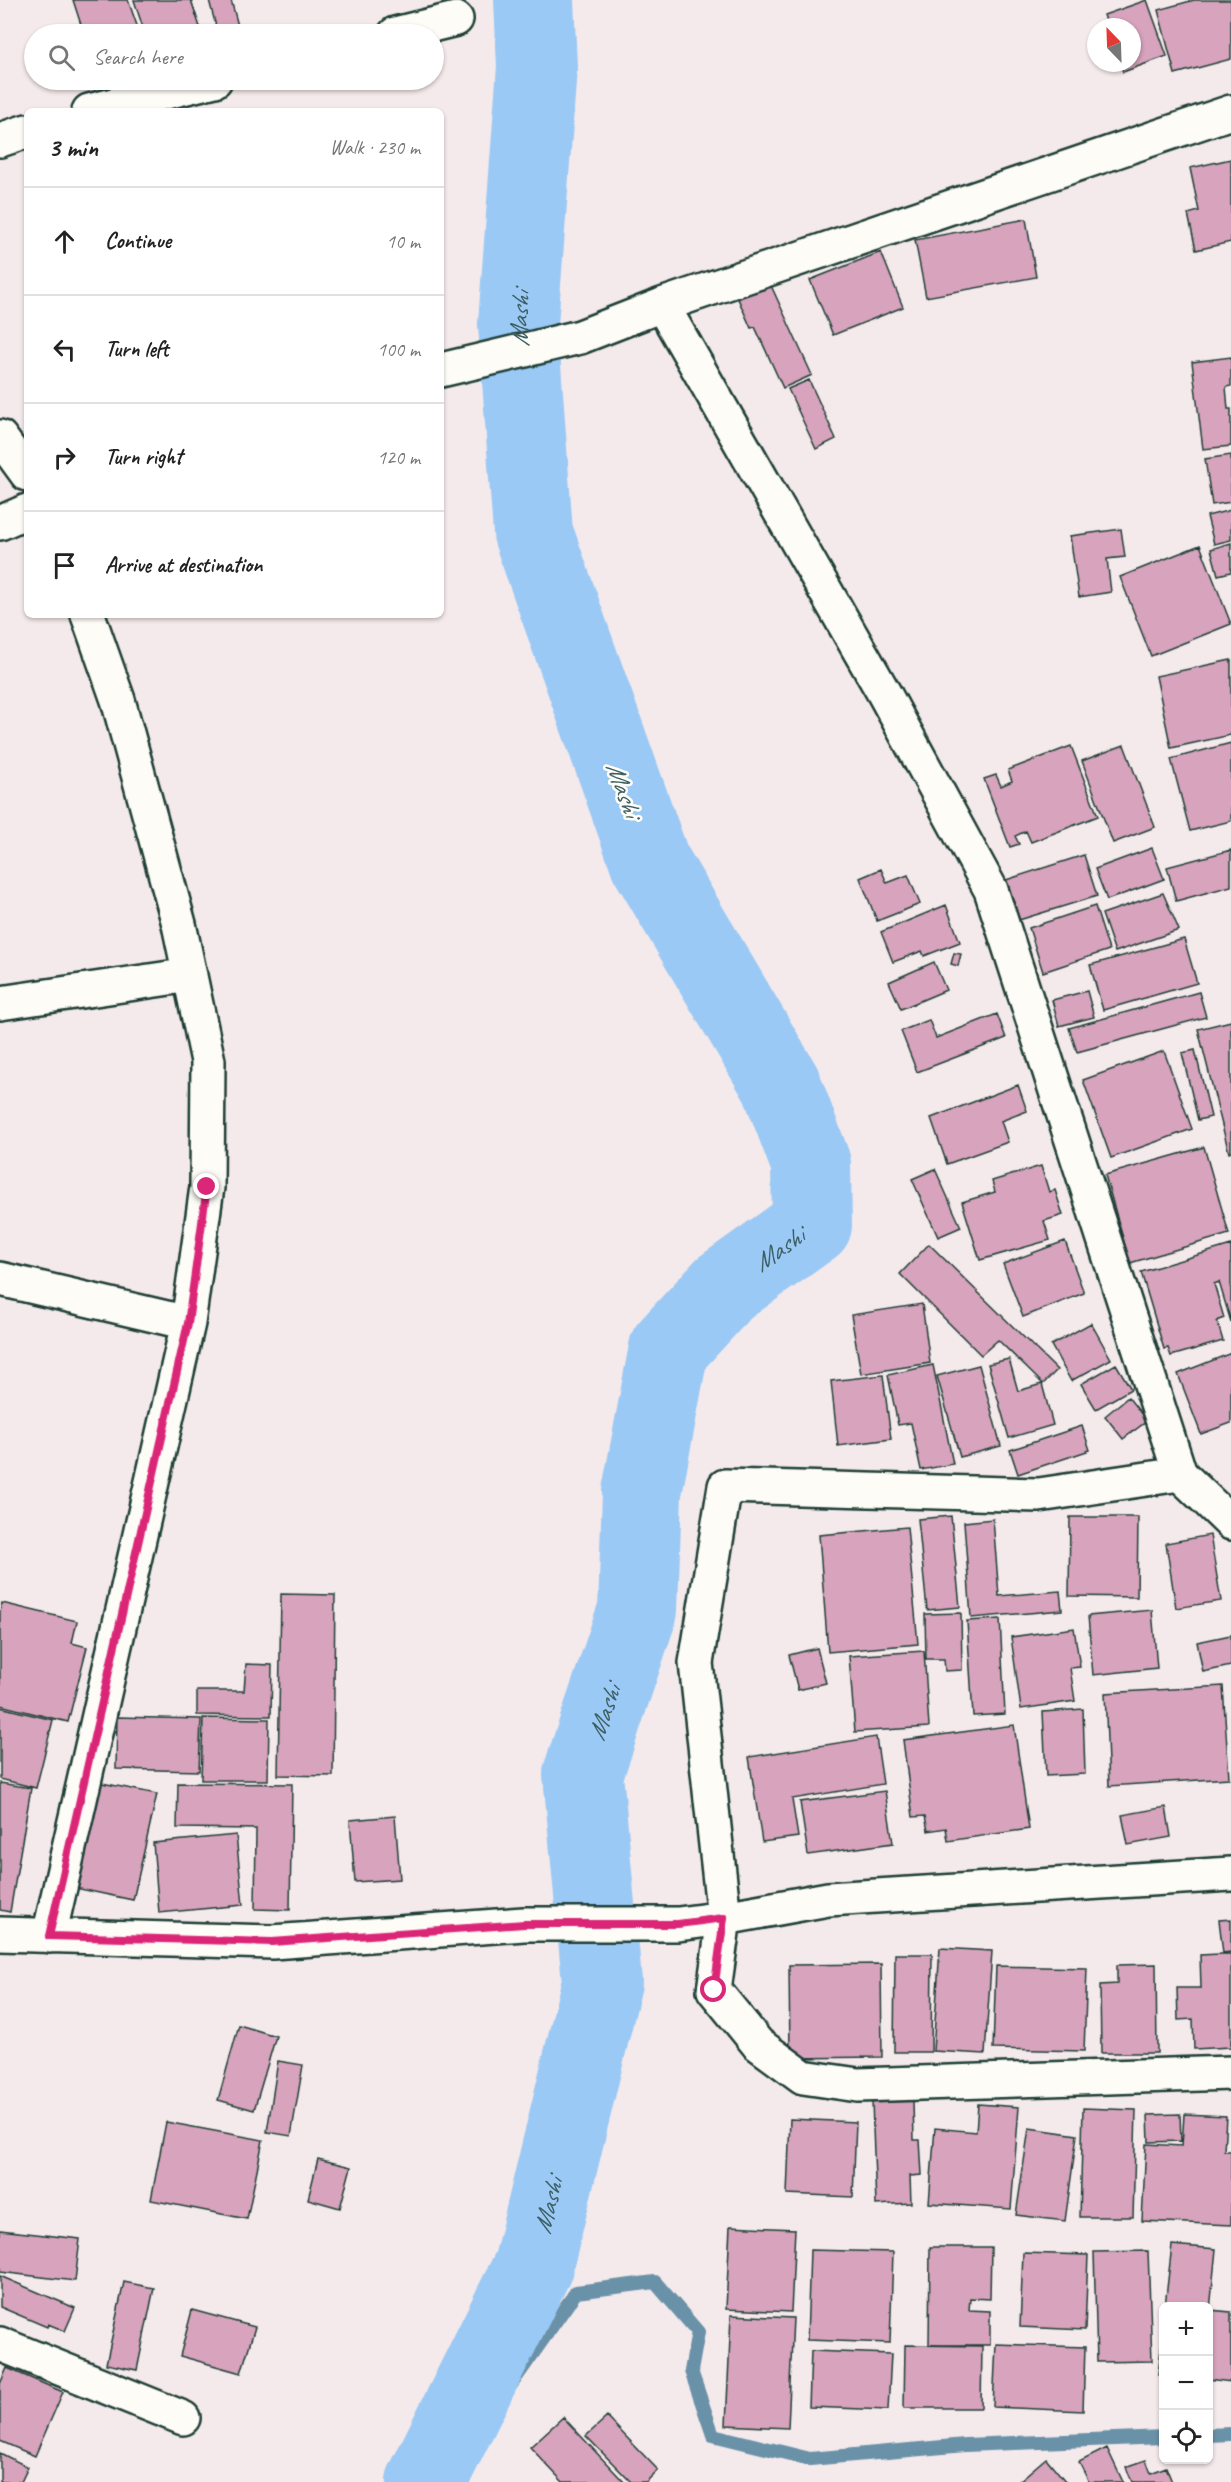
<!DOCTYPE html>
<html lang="en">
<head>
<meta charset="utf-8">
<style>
  :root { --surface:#fff; --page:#f2f2f2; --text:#222; --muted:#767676; --line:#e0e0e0 }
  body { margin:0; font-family:Caveat,sans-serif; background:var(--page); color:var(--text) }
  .controls { position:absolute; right:18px; bottom:18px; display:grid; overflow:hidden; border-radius:9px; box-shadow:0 2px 4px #0004 }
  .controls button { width:54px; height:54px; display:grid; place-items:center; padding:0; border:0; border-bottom:2px solid var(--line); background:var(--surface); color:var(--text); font:30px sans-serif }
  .compass { position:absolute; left:1087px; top:18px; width:54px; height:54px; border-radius:50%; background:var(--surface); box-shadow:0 2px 4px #0004; rotate:337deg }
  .stop { position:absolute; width:18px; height:18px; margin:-14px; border:4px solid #db2777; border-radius:50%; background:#fff }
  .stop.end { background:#db2777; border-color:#fff; box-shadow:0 2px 6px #0008 }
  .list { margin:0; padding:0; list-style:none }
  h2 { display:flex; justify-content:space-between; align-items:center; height:78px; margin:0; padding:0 24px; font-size:26px }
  h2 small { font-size:20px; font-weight:400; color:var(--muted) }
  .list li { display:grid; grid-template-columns:39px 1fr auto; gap:18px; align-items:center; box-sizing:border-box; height:108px; padding:0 24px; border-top:2px solid var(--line) }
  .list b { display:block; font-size:22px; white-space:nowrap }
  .list em { font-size:20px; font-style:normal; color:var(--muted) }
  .icon { flex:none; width:33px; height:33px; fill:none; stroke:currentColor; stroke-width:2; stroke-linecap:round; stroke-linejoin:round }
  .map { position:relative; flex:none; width:1231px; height:2482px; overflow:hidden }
  .search { position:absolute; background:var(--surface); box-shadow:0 2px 4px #0004; left:24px; top:24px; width:420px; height:66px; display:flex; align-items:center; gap:15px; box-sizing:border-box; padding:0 21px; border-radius:33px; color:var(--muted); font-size:22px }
  .panel { position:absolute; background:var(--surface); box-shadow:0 2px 4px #0004; left:24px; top:108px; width:420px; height:510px; border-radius:9px }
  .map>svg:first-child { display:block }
</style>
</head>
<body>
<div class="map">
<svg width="1231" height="2482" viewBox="0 0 1231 2482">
  <rect width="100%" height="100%" fill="#f5eaeb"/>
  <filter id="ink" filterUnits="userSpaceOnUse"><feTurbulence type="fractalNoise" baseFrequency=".0167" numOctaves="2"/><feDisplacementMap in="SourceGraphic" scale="12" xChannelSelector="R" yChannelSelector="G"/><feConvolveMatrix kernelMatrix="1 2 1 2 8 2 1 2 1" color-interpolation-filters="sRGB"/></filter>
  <g filter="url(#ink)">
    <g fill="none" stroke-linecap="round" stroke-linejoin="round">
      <path stroke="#6991a8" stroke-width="14" d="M1208,2435L1231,2434
        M443,2482L576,2292L655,2282L698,2332L691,2371L713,2435L810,2459L965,2445L1164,2437"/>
      <path stroke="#9ac9f5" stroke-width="80" id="s1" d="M426,2482L533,2266L602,1982L583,1774L638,1610L642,1492L669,1348L724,1288L812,1225L811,1164L781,1084L650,862L533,533L518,324L537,67L534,0"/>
    </g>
    <path fill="#d7a3bd" stroke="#1f3d34" stroke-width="1.5" d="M73,0H128L140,34H84Z
      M134,0H191L200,27L177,34H145Z
      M209,0H231L240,33L218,34Z
      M1147,0L1167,56L1123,72L1120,63H1132V27H1108L1104,15Z
      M1194,0H1231V59L1175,74L1158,10Z
      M1231,159V242L1196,250L1188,214L1199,211L1190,168Z
      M1026,219L1036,277L926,297L915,240Z
      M881,252L903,307L833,335L810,280Z
      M768,279L812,375L783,388L755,327L751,328L736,294Z
      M1231,357V386L1226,387L1228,409H1231V446L1203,449L1192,362Z
      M809,380L836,439L816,449L788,389Z
      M1231,455V502L1212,505L1205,459Z
      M1231,510V540L1214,544L1207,516Z
      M1121,529L1125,557L1107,559L1111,592L1079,597L1070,536Z
      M1231,543V572L1218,575L1211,549Z
      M1200,545L1231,624L1151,656L1120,577Z
      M1231,660V735L1171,748L1156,676Z
      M1231,743V821L1190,831L1171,759Z
      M1124,745L1155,827L1113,843L1082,761Z
      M1071,746L1098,816L1031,842L1026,831L1015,836L1019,844L1010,847L984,779L996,775L1001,786L1012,781L1008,770Z
      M1152,848L1164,879L1107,900L1095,869Z
      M1231,850V886L1176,901L1167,867Z
      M1084,855L1097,896L1019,920L1006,880Z
      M881,869L887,883L908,875L920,904L877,921L860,878Z
      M1163,893L1179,930L1115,952L1102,914Z
      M946,905L960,942L924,956L922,951L893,962L881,932Z
      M1095,906L1109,950L1043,972L1029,928Z
      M1184,939L1197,983L1103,1010L1090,965Z
      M954,953L961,954L958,966L951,964Z
      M934,962L946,990L901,1009L889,982Z
      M1087,991L1094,1017L1059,1026L1052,1000Z
      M1199,992L1206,1017L1077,1052L1069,1028Z
      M997,1014L1006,1038L917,1072L901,1031L929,1020L936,1038Z
      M1231,1021V1152L1229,1153L1198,1029Z
      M1195,1050L1211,1117L1198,1120L1182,1053Z
      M1164,1051L1192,1129L1111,1158L1083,1080Z
      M1018,1085L1027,1111L1001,1121L1008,1142L947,1164L931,1118Z
      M1204,1147L1229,1234L1130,1263L1105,1175Z
      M1041,1166L1049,1192L1055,1190L1063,1215L1044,1221L1050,1240L980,1260L962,1202L995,1192L992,1181Z
      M935,1169L961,1227L938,1237L912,1179Z
      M1065,1241L1084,1293L1023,1317L1003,1264Z
      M929,1244L1057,1370L1043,1384L998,1340L981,1355L900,1274Z
      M1231,1245V1322L1219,1282L1214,1284L1224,1318L1217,1321L1223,1341L1171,1356L1168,1348L1164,1349L1141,1272Z
      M922,1304L930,1363L861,1374L851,1315Z
      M1091,1323L1111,1359L1071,1381L1051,1345Z
      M1231,1353V1423L1201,1434L1178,1374Z
      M1009,1359L1018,1391L1042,1384L1053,1425L1009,1438L988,1364Z
      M1116,1364L1131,1389L1096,1409L1081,1384Z
      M933,1365L953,1464L921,1470L911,1423L898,1425L888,1375Z
      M979,1365L1001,1446L960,1457L937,1376Z
      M883,1375L891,1439L838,1446L831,1381Z
      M1128,1397L1147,1421L1123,1439L1105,1416Z
      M1082,1426L1090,1450L1018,1474L1010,1450Z
      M951,1516L960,1607L927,1610L918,1519Z
      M1070,1517H1138L1137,1597L1069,1596Z
      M993,1519L999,1596L1060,1591L1062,1610L971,1618L964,1522Z
      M907,1527L918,1644L828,1652L819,1535Z
      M1210,1535L1221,1601L1176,1608L1166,1543Z
      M281,1594L335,1595L333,1776L278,1775Z
      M2,1603L77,1621L72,1643L87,1647L68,1722L0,1705V1612Z
      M1152,1610L1157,1668L1093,1675L1088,1616Z
      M961,1613L962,1670L945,1671L944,1659H926L925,1614Z
      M1000,1619L1005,1714L973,1716L967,1621Z
      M1074,1628L1080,1667L1070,1668L1075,1701L1021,1709L1011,1637Z
      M1231,1635V1666L1203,1672L1197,1642Z
      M817,1648L826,1683L798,1690L789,1655Z
      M924,1651L929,1727L855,1732L849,1656Z
      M246,1664L272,1665L271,1716L197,1715V1691H244Z
      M1223,1686L1229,1778L1109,1786L1105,1693Z
      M0,1707L53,1720L36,1788L0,1779Z
      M1083,1709L1085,1774L1046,1776L1043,1712Z
      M117,1717L201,1719L199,1771L116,1769Z
      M203,1718L269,1719L268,1780H201Z
      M1014,1725L1029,1829L948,1841L946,1828L928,1831L925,1816L913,1817L903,1740Z
      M876,1737L883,1784L792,1799L798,1837L762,1842L749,1757Z
      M97,1782L157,1794L133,1900L75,1888Z
      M0,1783L31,1788L10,1912L0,1910Z
      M178,1783L292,1784L290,1910L255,1909L256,1829L177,1828Z
      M885,1791L893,1843L808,1855L800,1802Z
      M1166,1807L1171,1837L1128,1845L1122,1815Z
      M395,1816L400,1879L355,1882L350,1820Z
      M236,1835L243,1905L159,1913L153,1843Z
      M1231,1919V1952L1223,1953L1219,1920Z
      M940,1948L992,1951L985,2054L933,2051Z
      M895,1954H932L931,2052H894Z
      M1220,1954H1231V2047L1194,2049L1193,2019L1178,2020L1177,1988H1201L1200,1955Z
      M881,1964L882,2057L790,2058L789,1965Z
      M1156,1964L1157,2053H1101L1100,1985L1117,1984V1965Z
      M996,1966L1087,1968L1084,2051L993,2049Z
      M239,2025L276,2036L254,2110L218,2100Z
      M278,2061L303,2065L291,2136L267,2132Z
      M913,2101L914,2140H920L922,2175L910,2176L911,2203L876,2205L872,2102Z
      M978,2104L1019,2107L1011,2209L929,2203L935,2128L976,2132Z
      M1083,2108L1136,2110L1133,2217H1080Z
      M1180,2114L1181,2141L1149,2142L1148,2115Z
      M1184,2114L1226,2116L1224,2151H1231V2225L1142,2221L1146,2144L1182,2146Z
      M790,2119L856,2122L853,2197L787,2194Z
      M166,2122L263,2140L247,2219L151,2200Z
      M1029,2128L1077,2135L1065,2221L1016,2215Z
      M318,2159L351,2167L340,2208L308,2199Z
      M730,2226L795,2229L791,2312L726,2309Z
      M0,2230L80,2239L75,2281L0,2272Z
      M1172,2245L1216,2249L1210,2310L1231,2312V2382L1208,2379V2306H1165Z
      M930,2247H991L990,2299L970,2298L969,2310L990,2311V2345H929Z
      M810,2250L893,2252L890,2343L807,2340Z
      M1148,2251L1152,2361L1097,2362L1094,2252Z
      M1023,2253L1088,2255L1085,2330L1020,2327Z
      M0,2276L75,2308L65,2331L48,2324L47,2327L0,2307Z
      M124,2282L154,2288L137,2370L106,2364Z
      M192,2310L255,2327L241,2373L180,2356Z
      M731,2315L793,2318L788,2428L726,2425Z
      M1164,2325V2375H1158Z
      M996,2344L1085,2347L1083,2411L993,2407Z
      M905,2345L982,2346L981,2408H904Z
      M811,2351L891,2354L888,2410L809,2407Z
      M7,2368L63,2392L35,2456L0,2441V2384Z
      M563,2417L624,2482H563L530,2447Z
      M607,2417L658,2470L646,2482H631L586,2436Z
      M1107,2448L1123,2482H1089L1079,2462Z
      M0,2453L28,2467L21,2482H0Z
      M1046,2458L1066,2482H1018Z
      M1146,2460L1151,2473L1166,2467L1172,2482H1132L1126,2467Z"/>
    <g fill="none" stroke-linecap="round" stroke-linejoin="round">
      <defs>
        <path id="minor" d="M395,34L456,19
          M89,111L215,80
          M0,140L27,131
          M662,305L885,695L991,890L1180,1474L1231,1523
          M441,370L580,337L662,305L1231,112
          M0,437L27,474
          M0,523L27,511
          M0,1003L190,975
          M0,1279L188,1323
          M1180,1474L1039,1495L725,1486L696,1663L724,1918L714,1990L758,2044L803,2077L858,2085L1231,2073
          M0,1934L272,1942L524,1924H678L724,1918L828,1899L1231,1874
          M49,1936L188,1323L207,1187L208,1061L179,924L118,700L88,615
          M0,2344L183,2418"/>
      </defs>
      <use href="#minor" stroke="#1f3d34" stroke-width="38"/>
      <use href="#minor" stroke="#fdfcf7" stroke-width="33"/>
    </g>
  </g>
  <g fill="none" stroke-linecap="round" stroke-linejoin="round" filter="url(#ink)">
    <path stroke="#db2777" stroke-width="8" d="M207,1187L188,1323L49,1936L272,1942L524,1924H678L724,1918L714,1990"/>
  </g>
  <g text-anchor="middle" stroke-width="5" stroke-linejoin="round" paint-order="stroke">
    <g font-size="26" font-style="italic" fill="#3e6064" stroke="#fdfcf7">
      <text dy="9" stroke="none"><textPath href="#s1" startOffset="2337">Mashi</textPath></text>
      <text transform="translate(624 789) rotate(70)" y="9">Mashi</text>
      <text dy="9" stroke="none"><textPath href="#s1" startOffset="1328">Mashi</textPath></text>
      <text dy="9" stroke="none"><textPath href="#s1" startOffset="807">Mashi</textPath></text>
      <text dy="9" stroke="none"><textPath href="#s1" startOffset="303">Mashi</textPath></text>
    </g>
  </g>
</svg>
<div class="controls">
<button>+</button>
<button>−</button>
<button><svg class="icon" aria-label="locate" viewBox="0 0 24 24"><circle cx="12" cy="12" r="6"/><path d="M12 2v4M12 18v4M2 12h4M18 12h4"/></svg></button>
</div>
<svg class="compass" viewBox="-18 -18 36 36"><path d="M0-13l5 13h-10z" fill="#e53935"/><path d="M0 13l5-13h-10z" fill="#767676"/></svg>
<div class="stop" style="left:714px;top:1990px"></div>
<div class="stop end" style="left:207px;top:1187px"></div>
<div class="search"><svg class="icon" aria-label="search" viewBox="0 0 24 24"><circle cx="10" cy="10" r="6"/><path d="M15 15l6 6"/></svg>Search here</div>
<section class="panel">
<h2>3 min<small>Walk · 230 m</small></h2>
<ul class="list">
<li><svg class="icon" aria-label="ahead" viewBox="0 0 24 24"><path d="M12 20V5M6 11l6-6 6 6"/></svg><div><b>Continue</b></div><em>10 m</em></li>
<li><svg class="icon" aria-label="left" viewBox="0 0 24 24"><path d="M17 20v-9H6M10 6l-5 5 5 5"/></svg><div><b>Turn left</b></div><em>100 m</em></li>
<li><svg class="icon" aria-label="right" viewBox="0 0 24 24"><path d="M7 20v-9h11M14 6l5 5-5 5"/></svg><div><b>Turn right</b></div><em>120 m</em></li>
<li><svg class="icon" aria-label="arrive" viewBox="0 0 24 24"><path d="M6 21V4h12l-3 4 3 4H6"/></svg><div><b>Arrive at destination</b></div></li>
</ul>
</section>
</div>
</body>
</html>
